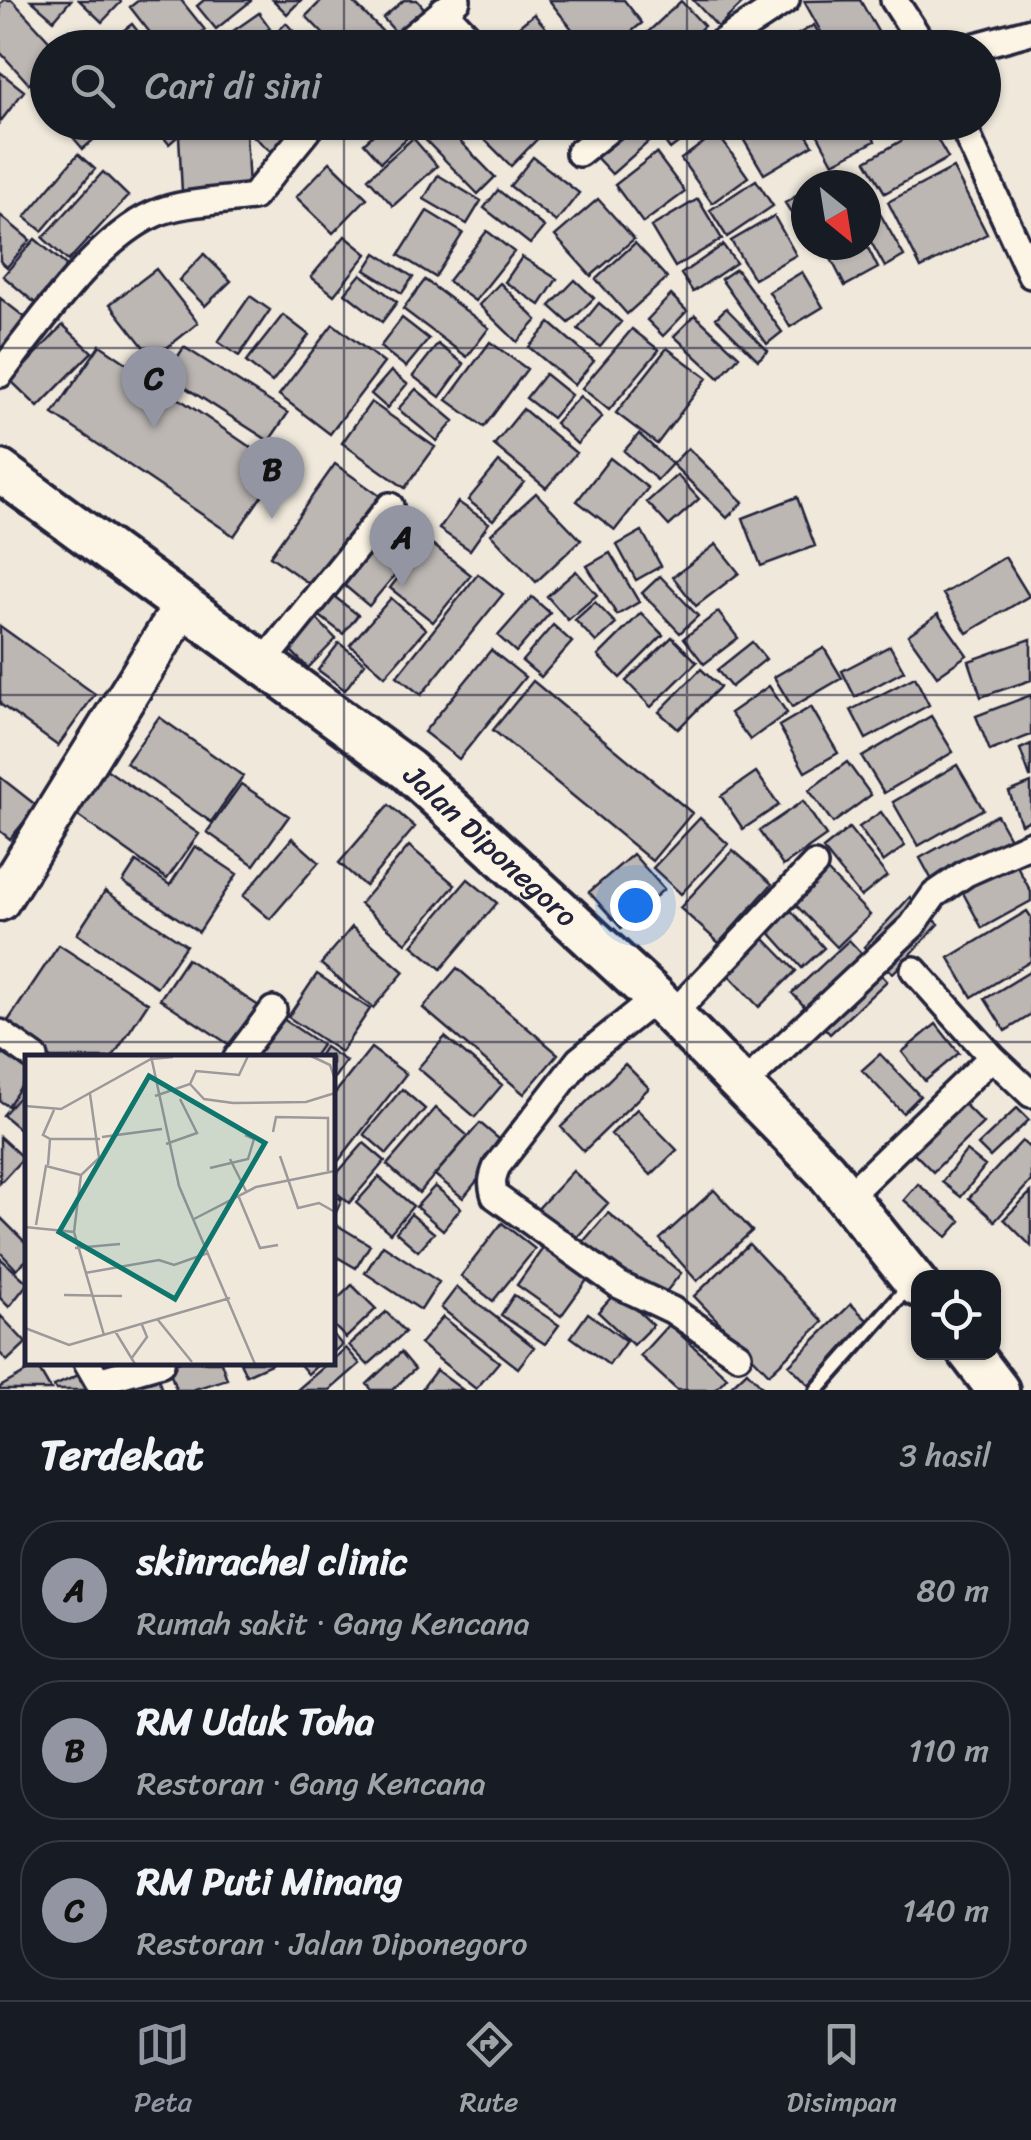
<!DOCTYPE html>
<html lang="id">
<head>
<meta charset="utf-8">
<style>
  :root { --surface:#171b24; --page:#242831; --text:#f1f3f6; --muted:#9ea1a6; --line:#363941; --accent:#9495a2 }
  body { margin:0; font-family:Sriracha,sans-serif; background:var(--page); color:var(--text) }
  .controls { position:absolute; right:30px; bottom:30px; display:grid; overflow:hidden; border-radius:20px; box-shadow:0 2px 8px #0004 }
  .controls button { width:90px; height:90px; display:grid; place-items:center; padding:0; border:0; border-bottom:2px solid var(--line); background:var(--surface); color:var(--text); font:50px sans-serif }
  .compass { position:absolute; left:791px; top:170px; width:90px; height:90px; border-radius:50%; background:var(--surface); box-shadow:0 2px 8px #0004; rotate:150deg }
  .you { position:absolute; left:635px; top:905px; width:35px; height:35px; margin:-25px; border:8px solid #fff; border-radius:50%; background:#1a73e8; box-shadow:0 0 0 15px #1a73e833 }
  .badge { display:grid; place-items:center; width:65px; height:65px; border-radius:50%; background:var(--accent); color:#111; font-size:32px; font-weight:700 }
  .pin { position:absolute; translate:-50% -82px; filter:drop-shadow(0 2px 5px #0008) }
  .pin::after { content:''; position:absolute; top:52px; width:35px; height:30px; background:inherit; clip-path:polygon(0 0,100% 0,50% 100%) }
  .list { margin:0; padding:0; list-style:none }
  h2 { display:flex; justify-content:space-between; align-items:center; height:130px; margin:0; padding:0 40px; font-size:42px }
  h2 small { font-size:32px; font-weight:400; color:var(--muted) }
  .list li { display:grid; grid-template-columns:65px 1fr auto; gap:30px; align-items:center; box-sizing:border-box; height:140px; margin:0 20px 20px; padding:0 20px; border:2px solid var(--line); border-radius:40px }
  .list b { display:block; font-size:38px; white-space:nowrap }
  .list p { margin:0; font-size:32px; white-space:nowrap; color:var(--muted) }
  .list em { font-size:32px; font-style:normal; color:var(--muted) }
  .icon { flex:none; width:55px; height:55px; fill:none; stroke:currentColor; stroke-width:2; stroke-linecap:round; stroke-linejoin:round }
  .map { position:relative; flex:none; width:1031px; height:1390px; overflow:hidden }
  .search { position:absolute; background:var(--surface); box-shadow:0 2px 8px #0004; left:30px; right:30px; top:30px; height:110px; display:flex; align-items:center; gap:25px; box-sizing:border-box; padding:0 35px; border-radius:55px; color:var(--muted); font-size:38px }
  .sheet { height:610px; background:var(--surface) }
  nav { display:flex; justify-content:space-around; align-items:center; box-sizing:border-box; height:140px; border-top:2px solid var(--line); background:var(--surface); font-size:28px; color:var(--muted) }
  nav a { display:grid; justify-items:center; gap:5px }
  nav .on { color:var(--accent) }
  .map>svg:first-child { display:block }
</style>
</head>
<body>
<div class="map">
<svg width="1031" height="1390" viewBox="0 0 1031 1390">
  <rect width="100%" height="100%" fill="#efe8db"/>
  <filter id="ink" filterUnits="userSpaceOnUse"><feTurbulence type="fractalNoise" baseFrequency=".01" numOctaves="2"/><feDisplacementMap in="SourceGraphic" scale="20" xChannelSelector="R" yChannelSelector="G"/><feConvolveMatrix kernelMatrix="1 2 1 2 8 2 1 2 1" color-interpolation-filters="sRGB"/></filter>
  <g filter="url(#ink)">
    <path fill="#bcb7b3" stroke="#22223b" stroke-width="2.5" d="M4,0H12L56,48H48V67L29,84L0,52V4Z
      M31,0H71L54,20Z
      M79,0H119L121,2L102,22Z
      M139,0H181L205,30L182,48H162L130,7Z
      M204,0H251V1L216,29L197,6Z
      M273,0H301L287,14Z
      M322,0H351L392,41L385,48H337L306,16Z
      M404,0H417L428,13L401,38L383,18Z
      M549,0H624L642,23L611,48H587Z
      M693,0H746L718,27Z
      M860,0L885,44L878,48H830L804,1Z
      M681,1L704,26L680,48H662L647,33Z
      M259,13L270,28L243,48H230L223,38Z
      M534,14L563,48H498L496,45Z
      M286,23L309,48H261Z
      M132,24L151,48H118L112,39Z
      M814,25L827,48H783L781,44Z
      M100,36L108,48H84Z
      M751,37L757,48H732Z
      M0,72L24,91L0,122Z
      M60,122H109L111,124L83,149Z
      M151,122H194L169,144Z
      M253,122H290L297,129L274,154L246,130Z
      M387,122H392L407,138L381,162L364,143Z
      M408,122H441L495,177L478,194Z
      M467,122H538L546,130L511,166Z
      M635,122L653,138L612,174L596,157Z
      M651,122H706L670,149Z
      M733,122H799L813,145L764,174Z
      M815,122H865L875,141L833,163L812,124Z
      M929,125L948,158L885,193L866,161Z
      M246,132L249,188L182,192L179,136Z
      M717,133L748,177L712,203L681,159Z
      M413,138L437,166L393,206L368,178Z
      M656,153L685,192L643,223L615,185Z
      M78,154L95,169L42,231L25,217Z
      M533,157L579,193L556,222L510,186Z
      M330,162L367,198L333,233L296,197Z
      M854,168L864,185H814L837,171L841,176Z
      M953,168L987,234L921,268L888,202Z
      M103,172L128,196L68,261L43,238Z
      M438,175L481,201L467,224L424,199Z
      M756,180L773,206L727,237L710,210Z
      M866,189L904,256L885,267L866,233Z
      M498,190L544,227L530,244L484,208Z
      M806,190V236L785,203Z
      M598,199L634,239L591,276L555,236Z
      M698,199L722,239L675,267L651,227Z
      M427,211L463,233L435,277L399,255Z
      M0,215L30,240L7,267L0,261Z
      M774,216L796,255L754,279L731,241Z
      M487,231L514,252L475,301L448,281Z
      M345,236L367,254L334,295L311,277Z
      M35,239L67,266L35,303L3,276Z
      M635,243L667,278L627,314L596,279Z
      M866,244L878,268L845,286L824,245Z
      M723,245L736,263L693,292L681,274Z
      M376,253L413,277L402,293L365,270Z
      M204,254L231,281L205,306L179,280Z
      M522,257L557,279L540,305L505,282Z
      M156,269L198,323L153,359L110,304Z
      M736,269L782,332L767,344L721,279Z
      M802,272L823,307L790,327L769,292Z
      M361,274L397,302L382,322L345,293Z
      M425,280L489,328L467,357L403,309Z
      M575,280L594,298L569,323L550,306Z
      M500,283L537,320L517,342L479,305Z
      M671,295L687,311L663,336L647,320Z
      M250,296L270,310L239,356L218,342Z
      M0,298L31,322L0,363Z
      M599,303L621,322L600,347L578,329Z
      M726,308L768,351L758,360L716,318Z
      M283,315L309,335L272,382L246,362Z
      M695,315L739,356L719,378L674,336Z
      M402,318L429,339L406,367L380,347Z
      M550,323L594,361L574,385L529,347Z
      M333,324L384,363L330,434L279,395Z
      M63,325L92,352L38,407L11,381Z
      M632,329L659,350L609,410L582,388Z
      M490,342L527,369L484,427L447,400Z
      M438,344L464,364L440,397L413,376Z
      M100,345L281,468L234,536L53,414Z
      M184,347L288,413L269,441L166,375Z
      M667,348L707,378L657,444L616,413Z
      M391,371L407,384L387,408L371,394Z
      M545,374L571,395L552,418L526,398Z
      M416,389L454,421L437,441L398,409Z
      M580,396L602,417L577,444L555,423Z
      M371,402L435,447L405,488L342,443Z
      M523,409L576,453L546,488L494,445Z
      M639,434L672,464L657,480L624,451Z
      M688,448L743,502L727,518L672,464Z
      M610,458L648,488L615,530L577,501Z
      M499,462L524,482L493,520L468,500Z
      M335,464L380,496L315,588L270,556Z
      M677,475L699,499L669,526L647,502Z
      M536,493L581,540L536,582L491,534Z
      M797,497L815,546L761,566L743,518Z
      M458,502L489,523L470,550L439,529Z
      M642,531L661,566L636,580L617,545Z
      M427,540L471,575L433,622L390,588Z
      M716,544L739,573L696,606L673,577Z
      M373,550L398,571L369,606L344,585Z
      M610,553L639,602L617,615L587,566Z
      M1005,557L1029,596L967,633L943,594Z
      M576,571L597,595L568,620L547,596Z
      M478,574L503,594L421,695L397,676Z
      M660,576L698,616L680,633L642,593Z
      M331,594L358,615L343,634L316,613Z
      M532,597L550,613L516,652L498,636Z
      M391,598L426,629L385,676L350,645Z
      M595,602L616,624L596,642L575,620Z
      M718,612L738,638L704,664L684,638Z
      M641,613L663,635L620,678L598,656Z
      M938,614L967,655L937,676L908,635Z
      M313,615L336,639L308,668L284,644Z
      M553,625L572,642L541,677L522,661Z
      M0,626L95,694L58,746L0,704Z
      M672,637L697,662L651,707L626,681Z
      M1031,639V680L981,697L969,661Z
      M752,642L766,659L731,687L717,670Z
      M339,643L365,663L345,690L318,670Z
      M890,646L904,671L855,697L842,671Z
      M824,648L842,678L792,707L774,677Z
      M491,650L525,677L459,759L424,732Z
      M701,669L720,687L678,729L659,712Z
      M915,677L929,705L866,739L851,710Z
      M533,681L692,813L652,861L493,730Z
      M769,686L787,713L750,740L730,713Z
      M1031,695V735L990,751L976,716Z
      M811,707L838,753L805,772L779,726Z
      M931,716L953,752L884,793L862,757Z
      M159,717L243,776L211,822L126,763Z
      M1031,744V777H1030L1020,749Z
      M847,762L871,795L833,823L809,790Z
      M957,765L983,809L918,846L893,802Z
      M106,769L199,834L167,879L75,814Z
      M756,772L779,805L743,829L721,796Z
      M0,777L37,806L10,839L0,831Z
      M1031,783V820L1021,824L1009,792Z
      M241,784L289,816L254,865L207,832Z
      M803,801L826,836L783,866L759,831Z
      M389,805L415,827L365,886L339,863Z
      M881,812L905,846L883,862L859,827Z
      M997,815L1017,851L939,893L920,858Z
      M700,818L728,844L681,894L653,868Z
      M849,828L887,876L861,897L823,849Z
      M292,838L319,862L270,919L243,896Z
      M195,846L237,874L199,932L123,882L136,862L170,885Z
      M409,846L455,885L406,943L360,904Z
      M733,850L772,884L719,943L680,908Z
      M633,854L664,889L621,928L589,892Z
      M1015,862L1031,892V901L982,928L962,891Z
      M824,868L870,915L837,947L791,900Z
      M468,879L497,903L441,969L412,945Z
      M105,891L186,945L157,987L77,934Z
      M910,897L939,924L893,973L864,947Z
      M788,907L824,948L802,968L766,928Z
      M1027,911L1031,917V961L972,997L949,958Z
      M352,927L404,972L373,1008L321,964Z
      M762,936L796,971L759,1007L725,971Z
      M849,940L887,981L830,1034L792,993Z
      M59,945L148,1003L112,1058H50L4,1027Z
      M187,959L265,1010L239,1051L160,999Z
      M457,968L558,1054L524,1094L423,1008Z
      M1031,971V1015L1005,1031L985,999Z
      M317,974L370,1009L341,1052L288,1017Z
      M280,1017L322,1045L313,1058H260L255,1054Z
      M936,1024L959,1053L925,1081L902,1052Z
      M445,1037L502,1085L475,1117L418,1068Z
      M325,1047L346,1061L332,1081V1058H318Z
      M371,1048L406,1074L336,1164L332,1161V1097Z
      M0,1052L28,1070V1076L8,1106L0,1101Z
      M880,1054L920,1096L903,1113L862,1070Z
      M625,1064L649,1088L584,1151L561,1127Z
      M27,1088H28V1136L3,1115Z
      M402,1089L425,1109L387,1154L364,1134Z
      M959,1099L983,1123L933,1172L909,1148Z
      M436,1108L468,1136L419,1193L387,1165Z
      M1017,1108L1029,1120L990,1157L978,1145Z
      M637,1109L677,1150L651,1175L611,1134Z
      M480,1123L506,1145L463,1198L435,1175Z
      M0,1137L23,1158L0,1183Z
      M1022,1141L1031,1149V1181L995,1221L969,1198Z
      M364,1143L385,1161L349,1203L332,1189V1179Z
      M966,1151L985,1166L961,1197L942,1182Z
      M573,1171L608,1203L570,1245L534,1213Z
      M379,1177L413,1206L390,1233L356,1203Z
      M918,1184L961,1221L947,1237L904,1200Z
      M435,1186L461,1208L443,1230L416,1207Z
      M714,1190L752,1231L697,1281L660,1239Z
      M1031,1192V1246L1004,1219Z
      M332,1196L342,1199L332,1221Z
      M608,1213L681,1273L658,1302L583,1242Z
      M411,1214L434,1233L418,1251L396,1232Z
      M0,1217L28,1245V1259L16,1269L0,1252Z
      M332,1222L370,1245L356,1268L332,1254Z
      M502,1223L535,1249L493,1301L461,1276Z
      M749,1244L823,1322L769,1374L694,1296Z
      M383,1245L439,1282L421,1310L365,1273Z
      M543,1248L587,1280L561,1316L517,1285Z
      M0,1258L28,1283L9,1307L0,1298Z
      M352,1285L376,1309L346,1338L332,1324V1304Z
      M457,1287L534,1347L518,1368L441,1308Z
      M617,1291L653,1325L633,1345L598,1312Z
      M514,1295L559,1325L545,1344L501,1315Z
      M851,1304L871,1324L810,1386L789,1365Z
      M386,1312L405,1332L368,1365L349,1345Z
      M588,1313L626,1341L609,1365L571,1337Z
      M0,1315L26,1343L7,1361L0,1353Z
      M443,1317L499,1362L476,1389L420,1344Z
      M669,1324L727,1377L715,1390H677L640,1356Z
      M332,1333L342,1345L332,1353Z
      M346,1348L360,1364L330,1390H297Z
      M401,1352L415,1369L392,1390H372L367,1384Z
      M167,1362H221L227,1379L192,1390H176Z
      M240,1362H271V1364L246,1375Z
      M298,1362H321L308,1374Z
      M37,1366L51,1390H0V1387Z
      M436,1370L463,1390H421Z
      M747,1371L765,1390H727Z
      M85,1372L92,1390H56L54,1386Z
      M157,1374L162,1390H122L121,1386Z"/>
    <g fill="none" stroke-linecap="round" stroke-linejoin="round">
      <defs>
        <path id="lane" d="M817,1390L909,1286"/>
        <path id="street" d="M894,0L925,48
          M443,10L479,48
          M399,48L457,0
          M713,48L786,0
          M969,48L1031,31
          M961,122L1031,275
          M579,153L618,122
          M0,374C38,325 97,239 154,214C179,202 225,201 253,197L314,122
          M263,663L390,506
          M914,970L992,1057L1031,1094
          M656,998L579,1060L497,1166C492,1178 491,1183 495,1196L619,1285L672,1310L738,1355
          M672,1015L814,865
          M0,1033L35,1058
          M237,1058L273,1010
          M742,1086L912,926L934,895L966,873L1031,844
          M847,1197L992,1057
          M87,1362L98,1381L161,1363"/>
        <path id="secondary" d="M0,901L184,604"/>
        <g id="primary">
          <path id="s1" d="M0,471L408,770L656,998L825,1170L918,1286"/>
          <path d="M969,1352L998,1390"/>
        </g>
      </defs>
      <use href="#lane" stroke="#22223b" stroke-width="20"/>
      <use href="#street" stroke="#22223b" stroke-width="32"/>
      <use href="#secondary" stroke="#22223b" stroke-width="45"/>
      <use href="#primary" stroke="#22223b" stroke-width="48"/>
      <use href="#lane" stroke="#fcf5e5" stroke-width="12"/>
      <use href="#street" stroke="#fcf5e5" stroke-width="25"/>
      <use href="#secondary" stroke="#fcf5e5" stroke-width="38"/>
      <use href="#primary" stroke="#fcf5e5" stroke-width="40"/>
    </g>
  </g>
  <path fill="none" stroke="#22223b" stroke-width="2.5" stroke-opacity="0.55" d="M344,0V48M687,0V48M344,122V1390M687,122V1390M0,348H1031M0,695H1031M0,1042H1031"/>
  <g text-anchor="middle" stroke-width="8" stroke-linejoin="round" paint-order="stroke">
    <g font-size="30" fill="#22223b" stroke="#fcf5e5">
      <text dy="10" stroke="none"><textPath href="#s1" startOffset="618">Jalan Diponegoro</textPath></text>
    </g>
  </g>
  <g transform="translate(25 1055)">
    <rect width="310" height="310" fill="#efe8db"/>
    <path fill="none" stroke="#9d999b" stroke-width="2.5" d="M126,1L154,131L230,309M286,1L305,10L310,24M165,29L179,44L208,48L281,47L310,38M65,39L74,103L56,120L49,177L79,280M130,41L165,29L171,16L214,20L223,1M0,51L36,54L126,4L148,2M248,77L251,62L303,63V116M77,82L137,74M25,84H75M141,89L172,78L155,44M255,101L273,153L294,148L310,157M205,104L221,136M23,110L25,84L18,80L29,55M185,113L223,104L229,84L220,80M213,140L235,193L253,190M169,164L231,132L310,116M11,170L21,111L56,120M0,172L49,177M50,193L95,189M60,218L134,205L149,210L183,198M39,240L97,241M133,265L167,307M0,273L44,290L205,243M90,276L110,309M106,304L122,282L117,270"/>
    <path fill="#0f766e" fill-opacity="0.15" stroke="#0f766e" stroke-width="5" d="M124,21L240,88L150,244L34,177Z"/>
    <rect width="310" height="310" fill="none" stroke="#22223b" stroke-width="5"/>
  </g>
</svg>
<div class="controls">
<button><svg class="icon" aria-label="locate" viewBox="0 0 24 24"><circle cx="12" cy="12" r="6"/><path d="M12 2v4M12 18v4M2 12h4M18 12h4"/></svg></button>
</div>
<svg class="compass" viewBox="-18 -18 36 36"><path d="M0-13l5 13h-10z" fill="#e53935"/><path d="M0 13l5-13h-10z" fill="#9ea1a6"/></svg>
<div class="you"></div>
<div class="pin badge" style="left:402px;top:587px">A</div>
<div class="pin badge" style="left:272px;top:519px">B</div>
<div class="pin badge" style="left:154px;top:428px">C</div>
<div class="search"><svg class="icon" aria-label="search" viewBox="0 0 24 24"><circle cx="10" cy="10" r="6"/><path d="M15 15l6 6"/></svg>Cari di sini</div>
</div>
<section class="sheet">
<h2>Terdekat<small>3 hasil</small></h2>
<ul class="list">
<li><span class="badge">A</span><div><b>skinrachel clinic</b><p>Rumah sakit · Gang Kencana</p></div><em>80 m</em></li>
<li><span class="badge">B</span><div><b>RM Uduk Toha</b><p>Restoran · Gang Kencana</p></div><em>110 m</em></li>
<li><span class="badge">C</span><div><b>RM Puti Minang</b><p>Restoran · Jalan Diponegoro</p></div><em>140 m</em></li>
</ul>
</section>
<nav>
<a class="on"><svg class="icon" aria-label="map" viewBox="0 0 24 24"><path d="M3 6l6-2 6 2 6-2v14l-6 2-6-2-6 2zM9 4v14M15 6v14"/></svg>Peta</a>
<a><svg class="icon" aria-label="directions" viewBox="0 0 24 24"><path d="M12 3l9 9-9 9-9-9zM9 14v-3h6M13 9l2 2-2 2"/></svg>Rute</a>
<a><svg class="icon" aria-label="saved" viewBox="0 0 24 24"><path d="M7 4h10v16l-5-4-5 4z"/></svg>Disimpan</a>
</nav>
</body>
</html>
